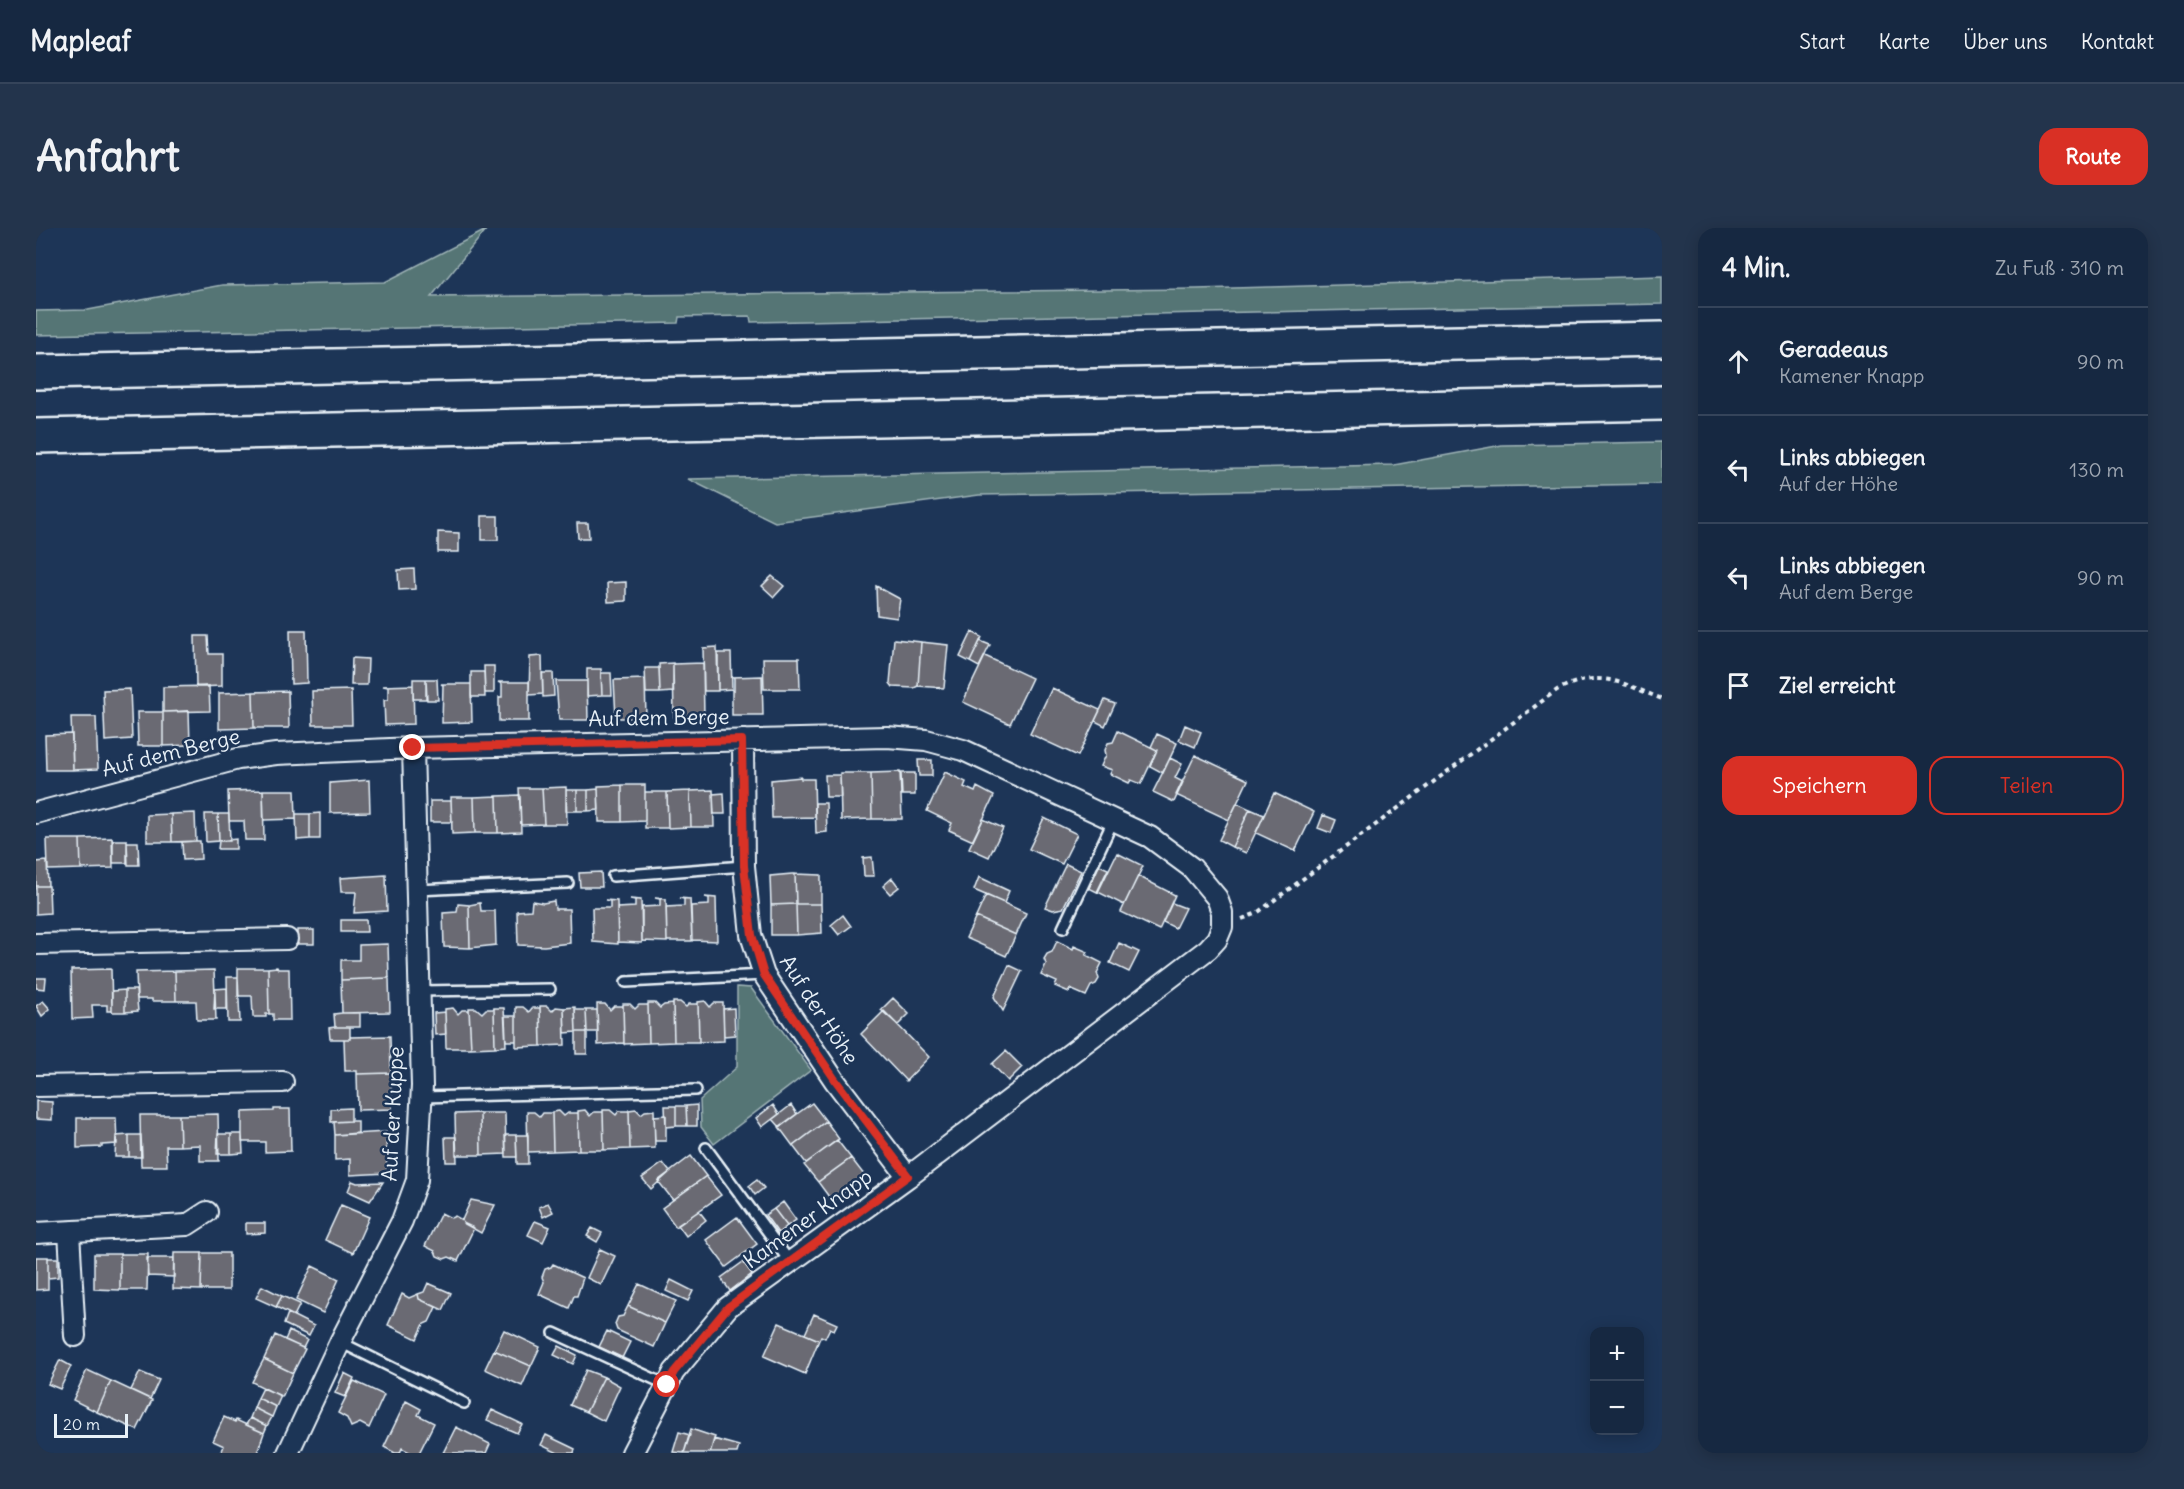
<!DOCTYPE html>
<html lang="de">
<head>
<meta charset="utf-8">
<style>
  :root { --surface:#162841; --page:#23344c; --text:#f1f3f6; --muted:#9ea6b1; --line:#35445a; --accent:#d93025 }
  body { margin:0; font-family:Delius,sans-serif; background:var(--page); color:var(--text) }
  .controls { position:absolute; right:18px; bottom:18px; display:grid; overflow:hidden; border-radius:12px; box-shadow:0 3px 15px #0003 }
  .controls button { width:54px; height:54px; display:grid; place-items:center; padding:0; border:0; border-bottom:2px solid var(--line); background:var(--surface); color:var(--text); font:30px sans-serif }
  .scale { position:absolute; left:18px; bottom:15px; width:74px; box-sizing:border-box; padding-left:6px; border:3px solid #e8f1f8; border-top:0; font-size:16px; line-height:21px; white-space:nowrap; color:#e8f1f8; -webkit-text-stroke:4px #1d3557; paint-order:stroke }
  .stop { position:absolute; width:18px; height:18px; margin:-14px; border:4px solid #d93025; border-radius:50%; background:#fff }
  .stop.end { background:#d93025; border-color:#fff; box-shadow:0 2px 6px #0008 }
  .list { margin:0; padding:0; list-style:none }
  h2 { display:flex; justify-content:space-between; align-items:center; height:78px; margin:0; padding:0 24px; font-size:26px }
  h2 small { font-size:20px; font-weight:400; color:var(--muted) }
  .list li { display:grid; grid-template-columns:39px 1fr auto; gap:18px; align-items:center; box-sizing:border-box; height:108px; padding:0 24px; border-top:2px solid var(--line) }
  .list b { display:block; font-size:22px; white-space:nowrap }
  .list p { margin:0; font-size:20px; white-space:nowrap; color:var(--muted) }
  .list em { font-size:20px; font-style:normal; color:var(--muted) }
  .actions { display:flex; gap:12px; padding:18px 24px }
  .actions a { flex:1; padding:14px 0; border:2px solid var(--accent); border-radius:18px; text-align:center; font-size:21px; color:var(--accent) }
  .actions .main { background:var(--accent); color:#fff }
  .icon { flex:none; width:33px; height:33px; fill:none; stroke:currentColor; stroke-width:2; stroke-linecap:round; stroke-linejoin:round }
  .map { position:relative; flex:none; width:1626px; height:1225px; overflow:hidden; border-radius:18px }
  header { display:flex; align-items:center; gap:36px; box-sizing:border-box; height:84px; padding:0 30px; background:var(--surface); border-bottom:2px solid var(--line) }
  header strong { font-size:28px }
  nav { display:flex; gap:33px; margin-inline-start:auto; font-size:21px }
  .intro { display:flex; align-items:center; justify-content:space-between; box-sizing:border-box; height:144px; padding:0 36px }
  h1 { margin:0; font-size:42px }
  .button { padding:15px 27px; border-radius:18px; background:var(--accent); color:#fff; font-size:21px; font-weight:700 }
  main { display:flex; gap:36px; padding:0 36px }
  aside { flex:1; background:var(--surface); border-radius:18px; box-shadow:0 3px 15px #0003 }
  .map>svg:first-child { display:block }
</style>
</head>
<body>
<header>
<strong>Mapleaf</strong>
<nav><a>Start</a><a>Karte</a><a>Über uns</a><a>Kontakt</a></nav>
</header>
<div class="intro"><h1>Anfahrt</h1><a class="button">Route</a></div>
<main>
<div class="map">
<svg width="1626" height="1225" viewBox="0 0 1626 1225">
  <rect width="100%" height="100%" fill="#1d3557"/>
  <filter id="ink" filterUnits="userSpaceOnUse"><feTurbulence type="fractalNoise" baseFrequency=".0167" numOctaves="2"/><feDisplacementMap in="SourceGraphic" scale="12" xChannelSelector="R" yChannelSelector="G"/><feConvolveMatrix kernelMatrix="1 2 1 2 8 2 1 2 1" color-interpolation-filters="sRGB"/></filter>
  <g filter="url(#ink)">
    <path fill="#557575" stroke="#9eb3b6" stroke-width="1.5" d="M450,2L395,69L1160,61L1626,48V76L715,94L714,88L643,89L642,95L0,107V83L52,82L186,57L349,54Z
      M1626,214V256L943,267L739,294L652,251L1358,237L1466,217Z
      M701,759L715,760L775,842L678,916L665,899L664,872L701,839Z"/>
    <path fill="#6a6a73" stroke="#e8f1f8" stroke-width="1.5" d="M446,288H462V312H446Z
      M541,295H552L553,310H542Z
      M402,304L423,305V324H402Z
      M378,341L379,361L363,362L362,342Z
      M736,348L748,358L738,369L726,358Z
      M590,354V373L572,374L571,355Z
      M840,358L864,371L861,390L841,387Z
      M254,402H270L271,455L255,456Z
      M936,404L946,409L934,434L924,429Z
      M159,408H172L173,426H186V458L160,459Z
      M858,411L885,414L882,458L878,460L857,459L854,455Z
      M944,413L954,417L943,439L934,434Z
      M885,414L912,417L908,460L882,458Z
      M681,419L682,463H668L667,420Z
      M682,425H695L696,461L682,462Z
      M506,428L507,466L493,467L494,429Z
      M949,428L996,450L974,496L927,474Z
      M316,430L332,431L331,457H315Z
      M727,430H763L764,461H728Z
      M637,435V464L624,465L623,436Z
      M667,435L668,489H638L637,436Z
      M448,438H458V465H449Z
      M609,440H623L624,465H610Z
      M551,441H565L566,467L551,468Z
      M435,444H448L449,469H435Z
      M506,445H517L518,468L507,469Z
      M565,445H575L576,467H566Z
      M726,448L727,487H696V462L698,463V450L695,449Z
      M377,451H390V471H377Z
      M390,451H401L402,472H391Z
      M609,451L610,490H580L578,452Z
      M520,453H551L552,492H523Z
      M462,454H493V493H463V469H466V456Z
      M405,456H435L436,494L406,495L407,457Z
      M377,457L378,496L349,497L348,472H352V459L347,458Z
      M173,458L174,483L127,484V459Z
      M1016,460L1064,482L1042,528L994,506Z
      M94,461L96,511L69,513L67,462Z
      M315,462L316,497H277L276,463Z
      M252,463L253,500H218L217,464Z
      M217,464L218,500L183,501V465Z
      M1069,472L1079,476L1069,498L1059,493Z
      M153,483L154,517L127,518V484Z
      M101,484H127V518H102Z
      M35,489H60L62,541L37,542Z
      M1149,497L1165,504L1159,519L1143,512Z
      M1082,503L1121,522L1105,556L1095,552L1093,555L1074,546L1076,542L1065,538L1070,527L1069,522L1072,515L1077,514Z
      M36,506L37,542H10L9,507Z
      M1121,506L1141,515L1127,545L1114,538L1121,522L1115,519Z
      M1159,527L1212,552L1193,592L1140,567Z
      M1134,530L1146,536L1139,550L1147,554L1138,574L1117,564Z
      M882,532H896V548H883Z
      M864,544L866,591H836L835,545Z
      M909,544L930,554L928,559L939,564L941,559L958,568L937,613L913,602L916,595L891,583Z
      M804,545H835L836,591L805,592Z
      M865,545H879V567H866Z
      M789,547H804L805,569H790Z
      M765,549V551H778L779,589L736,590L735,552Z
      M333,552L334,584L294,585V555Z
      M586,557V594H563L562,558Z
      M586,557H609V593L586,594Z
      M530,559L531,596H508L506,560Z
      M483,560H506L508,596L485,597Z
      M562,561L563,582L552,583V562Z
      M227,562L228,612H209L208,593H193L192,563Z
      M227,562H259L260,591L228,592Z
      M530,562H541V583H530Z
      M541,562H552V583H541Z
      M677,562L678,599H655L654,563Z
      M654,563L655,599L632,600L631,564Z
      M609,564H631L632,600H609Z
      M688,565L689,586H678L677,566Z
      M1238,565L1278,584L1259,623L1220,605Z
      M484,567L485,604L462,605L461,568Z
      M461,568L462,605H439L438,569Z
      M415,569H438L439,605L416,606Z
      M394,573H415L416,594H394Z
      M779,575H790L791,604L780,605Z
      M1201,575L1214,581L1196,619L1183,612Z
      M1214,581L1228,587L1210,625L1196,619Z
      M159,585L160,613L136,614L135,586Z
      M284,585V611H274V586Z
      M135,586L136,614H111V587Z
      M169,586H182L183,613L170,614Z
      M182,586H193L194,613H183Z
      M260,586H274V611L261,612Z
      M1287,587L1300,592L1295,605L1282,600Z
      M1008,590L1041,606L1026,636L993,621Z
      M947,591L967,600L953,629L933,620Z
      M76,610L77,640L45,641L44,611Z
      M11,611H44L45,641L12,642Z
      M200,611V621H182L183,613Z
      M77,612H91V635H77Z
      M160,613H164L165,631L147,632L146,614Z
      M91,614H102L103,637H92Z
      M1081,625L1107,638L1088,677L1062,664Z
      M836,629L838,648H828L827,630Z
      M11,633L12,658H0V634Z
      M1030,636L1045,643L1027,680L1017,682L1009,679Z
      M1063,637L1072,641L1061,664L1053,660Z
      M565,644L566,659H544L543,645Z
      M756,646H759L760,676L735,677L734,648Z
      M759,646L785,647V676H760Z
      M350,647L351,683L318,685L320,664H305L304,650Z
      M1102,648L1139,667L1123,702L1085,684Z
      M943,649L973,663L968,675L938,662Z
      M856,650L863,659L854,666L847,658Z
      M0,658H13L14,685L0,686Z
      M950,667L990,685L980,707L940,689Z
      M669,669L680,670L681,713L656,712L655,678L673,677V670Z
      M619,670L630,671L631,714L606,713V679L624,678V671Z
      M643,670L654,671L656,713H631L630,679L648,678V671Z
      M594,671L605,672L606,715L582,714L581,680L599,679V672Z
      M569,672L581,673L582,716L557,714L556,680H574V673Z
      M496,673L507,675L518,673L519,681H533L534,715L508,718L482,717L481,683L495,682Z
      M444,675L445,683H459L460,717L434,720L433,677Z
      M1136,675L1149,680L1139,700L1127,694Z
      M422,676L433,677L434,720L408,719L407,685L421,684Z
      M760,676L761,707H735V677Z
      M760,676H785L786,705L761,707Z
      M807,687L815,698L803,707L795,697Z
      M940,689L980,707L970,728L930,710Z
      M305,692H330L331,704H305Z
      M261,702H278V716H261Z
      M1021,713L1037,721L1038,718L1052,724L1050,727L1066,735L1061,745L1063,751L1060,756L1055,758L1050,768L1034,761L1033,764L1019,758L1021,754L1005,747L1010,736L1008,731L1011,726L1016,724Z
      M1083,715L1103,724L1093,744L1074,735Z
      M352,716L353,750L305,752V732H323V717Z
      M973,737L986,743L967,783L958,769Z
      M241,739L242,741H253L254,792H237V786H233L232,740Z
      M202,740H232L233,786H230V789H217L216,768H202Z
      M75,741L76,783H71V777H56L57,790L36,791L35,742Z
      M178,742L180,792H161L160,773H140L139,743Z
      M139,743L140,773H116V771H101L100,744Z
      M191,749H202L204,794H192Z
      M0,750H10L9,761L0,760Z
      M353,750L354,784L306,785L305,752Z
      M191,760V781H178L179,761Z
      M89,762V784H76V763Z
      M89,762H100L102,783L89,784Z
      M857,770L873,786L862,797L845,782Z
      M7,773L14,781L6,788L0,778Z
      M669,773L674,779L678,775H687L688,813L663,814L662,774Z
      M637,774H644L650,779L653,776H662L663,814H638Z
      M612,775H619L624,780L628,777L637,776L638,814L613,815Z
      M561,776H569L574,782L578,778H587L588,816L587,815L562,817Z
      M587,776H594L599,781L603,777H612L613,815L588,816Z
      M504,778H511L516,783L520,779L528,780L529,817L505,818Z
      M480,779H487L493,784L496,780H504L505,818L480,819Z
      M539,779L540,804L529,805L528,780Z
      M417,780L422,786L426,782H433L435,820H410L409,781Z
      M433,780H440L446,785L450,781H458L459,819L435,820Z
      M458,780H468L470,818L459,819Z
      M698,780L699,807L688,808L687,781Z
      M539,782H550L551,804H540Z
      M550,782H561L562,804H551Z
      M848,783L893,829L870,853L825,806Z
      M409,784L410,806L399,807L398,785Z
      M306,785H324V799H299L298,786Z
      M469,788H480V813H470Z
      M299,799H314V811H294L293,800Z
      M540,804H551V826H540Z
      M354,808L355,845L321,846V843H309L308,811H314V809Z
      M970,823L986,839L972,853L956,836Z
      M355,845L356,881L322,882L321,846Z
      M0,873L16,874V892L0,891Z
      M776,875L790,893L757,918L743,899Z
      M661,877V898H651L650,878Z
      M737,877L743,886L726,899L720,890Z
      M755,877L761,886L744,899L737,891Z
      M629,878H640V898L630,899Z
      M640,878H650L651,898H640Z
      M315,880V893L295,894V881Z
      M238,881H254L255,923L229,924V914H206V884L238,883Z
      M600,881L605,886L609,883L618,882L619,920L594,921L593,882Z
      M549,882L554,888L558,884H567L568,922H543L542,883Z
      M567,882H574L580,887L583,883H593L594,921L568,922Z
      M523,883L528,888L532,885H542L543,922L517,923L516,884Z
      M491,884H498L504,889L507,885H516L517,923L492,924Z
      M444,885L445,927H420L419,886Z
      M444,885H469L470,926L445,927Z
      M182,886L183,933H164V917L144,918L143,887Z
      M104,887H143L144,918H130L131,938H105Z
      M630,887V913H619L618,888Z
      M41,890H80L81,916L66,917V919L41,920Z
      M315,893H322V905L299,907L298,894Z
      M790,893L803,911L770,935L757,918Z
      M350,904L351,945L314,947V931L299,932V907Z
      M182,906H195V926H181Z
      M195,906H206L207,925L195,926Z
      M93,907V929H79L80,908Z
      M93,907H105L106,929H93Z
      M469,907H480L481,929H470Z
      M480,907H492V936H481Z
      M409,909H420L421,934H410Z
      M801,912L815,930L782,954L768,937Z
      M655,928L670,948L637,972L622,953Z
      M815,930L829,948L796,973L782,954Z
      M627,935L634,944L615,961L606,950Z
      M670,948L685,967L640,999L626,980Z
      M721,952L728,960L719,967L713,958Z
      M316,953L321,955L347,954L334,973L312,963Z
      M435,972L459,977L445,1005L427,995L426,992Z
      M747,974L760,992L751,998L738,981Z
      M512,975L517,984L507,989L503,979Z
      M305,977L333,989L317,1025L289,1012Z
      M738,981L751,998L742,1005L729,987Z
      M663,983L670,992L650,1008L642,997Z
      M405,985L415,990L419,988L426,992L427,995L438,1000L422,1033L413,1029L408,1031L401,1028L399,1023L389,1018Z
      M701,989L721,1016L690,1039L670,1012Z
      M499,993L514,999L507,1014L492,1007Z
      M210,995H229V1005L210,1006Z
      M556,1000L566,1005L561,1014L551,1008Z
      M564,1021L579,1028L565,1057L551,1050Z
      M138,1025H166L165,1062L137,1061Z
      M166,1025H193V1062H165Z
      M58,1026H84V1062L58,1061Z
      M84,1026H112L111,1062H84Z
      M0,1029H12V1061L0,1062Z
      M12,1030H22V1049L12,1050Z
      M111,1030H138V1049L112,1048Z
      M707,1034L716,1046L694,1063L685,1050Z
      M517,1036L547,1050L541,1068H538L533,1080L503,1066L508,1054L506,1049L509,1041L515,1039Z
      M276,1038L303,1051L287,1085L260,1072Z
      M635,1052L657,1063L652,1073L630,1063Z
      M392,1055L415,1065L407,1082L383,1071L382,1066L388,1064Z
      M603,1056L640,1073L629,1095L592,1078Z
      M226,1058L246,1068L240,1079L220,1070Z
      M366,1066L373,1070L382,1066L383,1071L400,1079L393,1094L388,1096L381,1111L352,1097Z
      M246,1068L264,1076L258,1088L240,1079Z
      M592,1078L629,1095L618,1119L581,1102L579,1096L582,1089L587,1088Z
      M252,1085L278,1098L273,1108L248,1096Z
      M778,1086L801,1096L798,1102L794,1100L789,1110L785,1108L783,1112L769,1106Z
      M743,1095L783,1112L769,1146L728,1128Z
      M468,1102L504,1119L495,1138L458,1122Z
      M253,1103L271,1112L267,1120L249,1112Z
      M571,1103L594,1114L586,1130L563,1119Z
      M239,1107L269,1121L257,1145L228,1131Z
      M523,1118L541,1127L537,1136L518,1127Z
      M458,1122L495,1138L486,1158L449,1141Z
      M228,1131L257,1145L246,1169L216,1154Z
      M24,1132L35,1138L24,1161L12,1156Z
      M51,1142L75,1153L61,1184L37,1172Z
      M550,1142L568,1149L550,1184L534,1177Z
      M104,1144L123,1152L114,1171L95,1162Z
      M308,1145L318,1150L309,1169L299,1165Z
      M568,1149L584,1158L568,1193L550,1184Z
      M75,1153L116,1172L101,1202L61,1184Z
      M318,1153L348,1167L333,1200L324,1195L315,1199L311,1190L302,1185Z
      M227,1160L245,1168L240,1179L222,1170Z
      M222,1170L240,1179L236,1189L218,1180Z
      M370,1173L385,1181L382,1187L398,1195L383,1225H375L366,1220L364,1225H359L348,1219Z
      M218,1180L236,1189L231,1198L214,1190Z
      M456,1182L486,1196L481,1205L451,1192Z
      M188,1189L199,1194L200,1192L228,1205L221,1225H185L188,1218L177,1213Z
      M214,1190L231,1198L228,1205L210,1197Z
      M420,1199L454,1216L450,1225H407Z
      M655,1201L679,1209L674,1225H648Z
      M643,1204L654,1207L648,1225L637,1224Z
      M510,1207L539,1221L538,1225H522L505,1217Z
      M678,1211L703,1218L701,1225H674Z"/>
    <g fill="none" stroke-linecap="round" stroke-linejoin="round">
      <defs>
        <path id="service" d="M577,648L708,638
          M381,662L532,655
          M1027,700L1078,591
          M590,754L728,747
          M384,763L514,761
          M386,869L660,862
          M670,920L754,1034
          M518,1105L631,1157
          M304,1114L428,1175"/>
        <path id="minor" d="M707,512L708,638L715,707L728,747L799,853L872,949
          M0,585L202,531L240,526L377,520L851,509L890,512L927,522L1114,609L1156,640L1181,670L1186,684V699L1181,711L1172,721L872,949L692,1079L638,1144L596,1225
          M0,716L251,711
          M0,858L247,854
          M33,1004L39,1108
          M0,1005L151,997L171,984
          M252,1225L304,1114L366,993L381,952L386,858L377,520"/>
        <path id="motorway" d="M0,144L1626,111
          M0,208L1626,175"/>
      </defs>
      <use href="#service" stroke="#e8f1f8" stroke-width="14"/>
      <use href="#minor" stroke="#e8f1f8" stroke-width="24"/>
      <use href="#motorway" stroke="#e8f1f8" stroke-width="38"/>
      <path stroke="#e8f1f8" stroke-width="4" stroke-dasharray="4.5 4.5" stroke-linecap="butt" d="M1206,691L1221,685L1521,462C1563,440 1586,455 1626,471"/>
      <use href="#service" stroke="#1d3557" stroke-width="9"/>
      <use href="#minor" stroke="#1d3557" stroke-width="20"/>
      <use href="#motorway" stroke="#1d3557" stroke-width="33"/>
    </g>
  </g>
  <g fill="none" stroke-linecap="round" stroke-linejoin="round" filter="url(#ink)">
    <path stroke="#d93025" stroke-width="8" d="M377,520L706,512L708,638L716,707L728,747L800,853L872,948L692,1079L638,1144L631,1157"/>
  </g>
  <g text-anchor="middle" stroke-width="5" stroke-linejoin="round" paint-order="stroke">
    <g font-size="21" fill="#e8f1f8" stroke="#1d3557">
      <text transform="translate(623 490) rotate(-1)" y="7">Auf dem Berge</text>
      <text transform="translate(135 525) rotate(-14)" y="7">Auf dem Berge</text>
      <text transform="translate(783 782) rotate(57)" y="7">Auf der Höhe</text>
      <text transform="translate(357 886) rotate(-87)" y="7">Auf der Kuppe</text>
      <text transform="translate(772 991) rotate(-36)" y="7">Kamener Knapp</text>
    </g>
  </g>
</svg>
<div class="controls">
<button>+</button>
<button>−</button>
</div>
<div class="scale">20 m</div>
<div class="stop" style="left:631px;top:1157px"></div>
<div class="stop end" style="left:377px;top:520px"></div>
</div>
<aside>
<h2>4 Min.<small>Zu Fuß · 310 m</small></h2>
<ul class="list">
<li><svg class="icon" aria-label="ahead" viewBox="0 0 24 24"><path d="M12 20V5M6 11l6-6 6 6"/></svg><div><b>Geradeaus</b><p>Kamener Knapp</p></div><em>90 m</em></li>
<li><svg class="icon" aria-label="left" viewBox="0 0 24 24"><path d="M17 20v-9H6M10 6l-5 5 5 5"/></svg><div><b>Links abbiegen</b><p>Auf der Höhe</p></div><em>130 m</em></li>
<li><svg class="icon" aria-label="left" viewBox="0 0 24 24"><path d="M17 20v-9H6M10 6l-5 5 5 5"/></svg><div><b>Links abbiegen</b><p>Auf dem Berge</p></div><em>90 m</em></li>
<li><svg class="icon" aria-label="arrive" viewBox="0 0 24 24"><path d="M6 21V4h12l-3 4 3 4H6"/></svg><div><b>Ziel erreicht</b></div></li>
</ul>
<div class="actions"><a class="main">Speichern</a><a>Teilen</a></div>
</aside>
</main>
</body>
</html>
